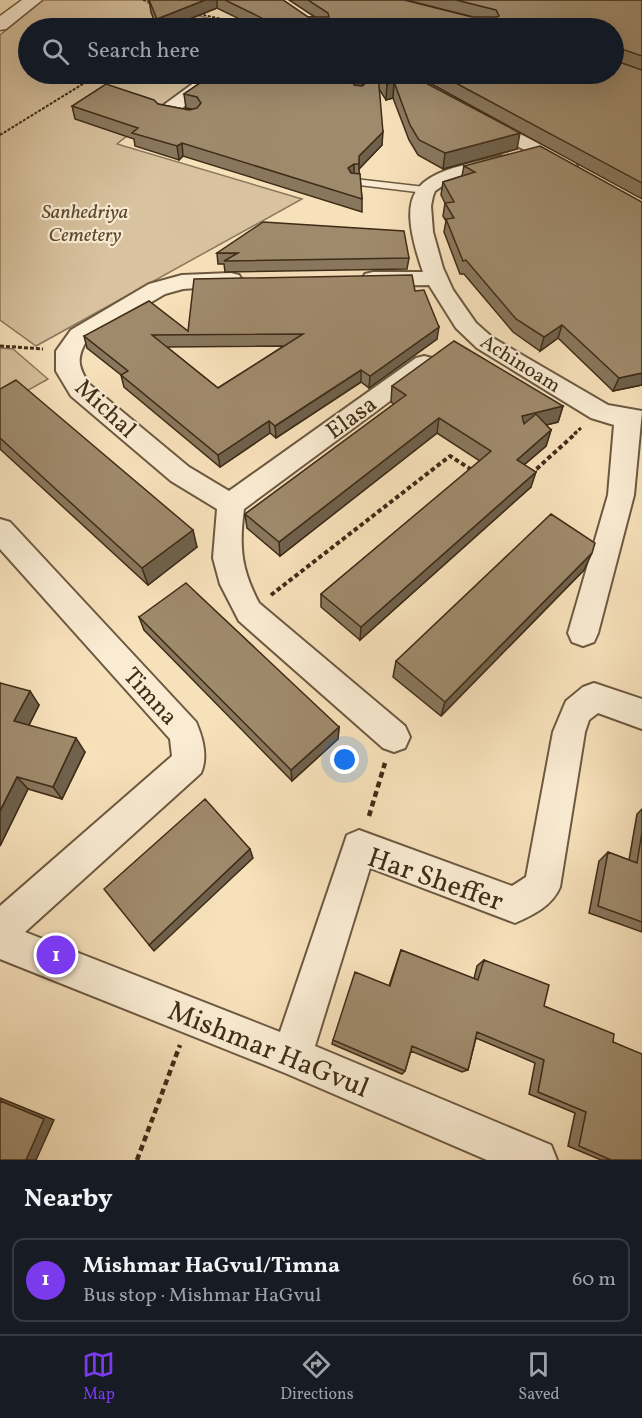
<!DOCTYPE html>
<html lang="en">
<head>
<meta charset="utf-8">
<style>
  :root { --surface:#171b24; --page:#242831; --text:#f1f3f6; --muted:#9ea1a6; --line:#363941; --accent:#7c3aed }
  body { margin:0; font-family:Vollkorn,serif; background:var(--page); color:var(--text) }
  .you { position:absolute; left:345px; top:760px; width:21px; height:21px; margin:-15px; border:4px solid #fff; border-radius:50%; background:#1a73e8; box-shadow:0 0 0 9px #1a73e833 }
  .badge { display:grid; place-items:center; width:39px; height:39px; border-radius:50%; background:var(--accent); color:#fff; font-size:20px; font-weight:700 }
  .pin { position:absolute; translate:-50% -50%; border:3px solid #fff; box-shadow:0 2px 6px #0006 }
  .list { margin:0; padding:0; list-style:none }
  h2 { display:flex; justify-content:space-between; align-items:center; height:78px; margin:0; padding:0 24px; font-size:26px }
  h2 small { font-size:20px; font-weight:400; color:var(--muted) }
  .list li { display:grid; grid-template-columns:39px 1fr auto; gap:18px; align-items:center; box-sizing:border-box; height:84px; margin:0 12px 12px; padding:0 12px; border:2px solid var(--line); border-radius:12px }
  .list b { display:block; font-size:22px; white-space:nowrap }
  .list p { margin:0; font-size:20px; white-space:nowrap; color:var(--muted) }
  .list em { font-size:20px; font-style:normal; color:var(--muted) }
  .icon { flex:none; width:33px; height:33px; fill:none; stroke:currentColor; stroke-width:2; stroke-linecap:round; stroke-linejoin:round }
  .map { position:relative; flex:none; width:642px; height:1160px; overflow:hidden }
  .search { position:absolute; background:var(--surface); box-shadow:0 6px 24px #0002; left:18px; right:18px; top:18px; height:66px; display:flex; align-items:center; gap:15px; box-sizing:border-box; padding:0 21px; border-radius:33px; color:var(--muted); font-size:22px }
  .sheet { height:174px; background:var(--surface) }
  nav { display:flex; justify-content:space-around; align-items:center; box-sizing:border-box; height:84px; border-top:2px solid var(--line); background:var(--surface); font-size:16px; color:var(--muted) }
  nav a { display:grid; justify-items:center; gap:3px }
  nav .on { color:var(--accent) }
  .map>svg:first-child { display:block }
</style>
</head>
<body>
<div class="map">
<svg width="642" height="1160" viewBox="0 0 642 1160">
  <rect width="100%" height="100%" fill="#f7e1bb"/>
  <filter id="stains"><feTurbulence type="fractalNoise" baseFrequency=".00333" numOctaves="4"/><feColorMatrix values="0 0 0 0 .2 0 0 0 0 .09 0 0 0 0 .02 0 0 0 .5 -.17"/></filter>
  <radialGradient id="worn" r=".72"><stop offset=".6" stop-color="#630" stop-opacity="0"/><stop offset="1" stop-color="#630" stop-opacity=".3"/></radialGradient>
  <path fill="#d8c29f" stroke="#8c775b" stroke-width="1.5" d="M43,0H153L148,3L247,28H28V74H205L117,144L302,199L36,346L0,320V35Z
    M0,348L13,349L48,379L0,406Z"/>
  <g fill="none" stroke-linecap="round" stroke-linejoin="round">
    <defs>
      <path id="service" d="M355,179L425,187L430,190L425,193L351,184L350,182Z"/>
      <path id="minor" d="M206,74H224L181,109L197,112L200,116L197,120L191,121L161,115L158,111L161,107Z
        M485,116L575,162L577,166L575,170H561L479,125L476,121L479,117Z
        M500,156L507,158L509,162L507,166L448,182L435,191L433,196L431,206L433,232L443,268L453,290L476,323L493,338L608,405L642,411L634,495L598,633L594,642L583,646L572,642L568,633L608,495L614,425L591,418L477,348L456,328L429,285L373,286L365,284L362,279L365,274L373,272H423C391,180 420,175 500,156Z
        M231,273L239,275L242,280L239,285L183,289L165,294L87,340C76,358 78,367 89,384L189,467L229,491L416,358L424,356L432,358L436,364L432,370L244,509C239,547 241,569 259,603L405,726L410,737L405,748L394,752L383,748L239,621L220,584L213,558L217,509L171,481L71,396L56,371V351L71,330L149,284L182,275Z
        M0,519L10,522L196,722C203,738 208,757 201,773L25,932L280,1032L347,835L359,830L512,886L526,877L553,732L566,701L583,687L594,683L642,699V729L598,713L589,720L585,732L560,887C552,906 533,915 515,923L370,868L315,1046L551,1145L557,1160H487L285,1073L0,959V906L172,756L170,739L0,549Z"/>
      <path id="tertiary" d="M22,0H42L6,29L0,30V16Z"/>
    </defs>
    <use href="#service" stroke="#6d5940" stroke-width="3"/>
    <use href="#minor" stroke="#6d5940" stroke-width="4"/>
    <use href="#tertiary" stroke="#6d5940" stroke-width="3"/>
    <path stroke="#3f2c17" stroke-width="2" stroke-dasharray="3 1.5" stroke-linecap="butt" d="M143,0L154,3
      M199,14L262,28
      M172,28L186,20
      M0,135L99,74"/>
    <path stroke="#3f2c17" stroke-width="3" stroke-dasharray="4 2" stroke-linecap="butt" d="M0,346L43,349
      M574,434L581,428"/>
    <path stroke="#3f2c17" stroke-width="4" stroke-dasharray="4.5 3" stroke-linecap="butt" d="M531,474L576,433
      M271,595L450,456L472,470"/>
    <path stroke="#3f2c17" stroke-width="4.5" stroke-dasharray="6 4" stroke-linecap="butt" d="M369,816L385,763
      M137,1160L180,1045"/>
    <use href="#service" fill="#faecd3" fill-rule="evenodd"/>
    <use href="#minor" fill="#faecd3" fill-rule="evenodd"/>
    <use href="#tertiary" fill="#faecd3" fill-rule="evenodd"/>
  </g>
  <path fill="#89775d" stroke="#3f2c17" stroke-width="1.5" fill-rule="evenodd" d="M149,0H283L308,17H315L289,0H404L473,17L406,0H642V199L413,74H614V28H258L217,8L167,28H157L151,12Z
    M213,74H375L362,86L377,74H409L517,149L443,169L418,155L409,140L393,98L386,100L379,89L382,145L359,169L362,199V212L183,156L179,160L135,146L134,139L75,119L72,106L158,104L189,110L192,109L186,108L184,94Z
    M464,166L642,202V385L613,391L558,338L540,351L513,332L464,274H460L444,232L446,221L443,216L445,203L441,195L443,182L462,176Z
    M217,253L409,258L407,269L225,272L224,264H218Z
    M415,291L437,339L369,388L361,382L276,438L270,433L220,467L124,387L121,375L87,348L84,336L188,331ZM284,346L218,388L167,347Z
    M392,386L563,406L558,422L546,425L551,430L546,446L524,465L531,487L360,640L321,607V594L480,461L437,433L280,556L247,528L245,514L394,404L391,402Z
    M0,389L197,547L148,585L0,449Z
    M584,570L441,716L393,677L396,661Z
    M139,617L339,727L338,739L292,781L144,630Z
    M0,683L39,705L29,725L85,752L62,799L28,789L0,846Z
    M642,809V932L589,913L599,861L608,852L629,860L637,814Z
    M401,950L474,979L477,966L484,960L544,1006L613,1042L642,1160H601L568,1146L575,1113L529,1094L535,1063L476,1038L468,1070L462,1072L411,1051L405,1071L402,1074L332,1044L333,1040L389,986Z"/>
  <path fill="#6f614c" stroke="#3f2c17" stroke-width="1.5" d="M205,0H217V8L167,28H158L157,19Z
    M361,74H375L353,93V80Z
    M394,82L393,98L386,100L387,84Z
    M383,132L382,145L359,169V156Z
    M520,133L517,149L443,169L445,153Z
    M182,143L183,156L179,160L177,146Z
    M354,164V177L348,168Z
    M562,325L558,338L540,351L544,337Z
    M439,327L437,339L369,388L370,376Z
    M361,370V382L276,438L275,426Z
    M642,373V385L613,391L619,378Z
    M563,406L558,422L517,432L522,416Z
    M439,418L437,433L280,556L279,542Z
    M269,421L270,433L220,467L218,455Z
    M551,430L546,446L512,475L517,460Z
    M536,472L531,487L360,640L361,627Z
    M193,530L197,547L148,585L142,568Z
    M592,553L584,570L441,716L445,702Z
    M30,691L39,705L24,735L14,721Z
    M339,727L338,739L292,781L291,770Z
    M76,738L85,752L62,799L53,787Z
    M17,777L28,789L0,846V811Z
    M250,849L253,858L154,951L149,945Z
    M0,1098L54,1120L36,1160H26L0,1101Z"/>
  <path fill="#9f8a6c" stroke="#3f2c17" stroke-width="1.5" fill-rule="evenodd" d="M149,0H205L157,19Z
    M225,0H283L308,17H329L328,13L308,0H404L472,17H497L499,16L496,10L456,0H642V56L616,47V61L642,70V183L439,74H614V28H275L278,26Z
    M213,74H361L353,80L354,85L362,86L378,74L383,132L359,156V164H354L348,168L351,173L360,174L362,199L182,143L177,146L132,133L138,128L72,106L106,84L154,100L158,104L189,110L197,108L201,103L197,97L184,94Z
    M380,74H409L520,133L445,153L419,140L410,125L394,82L387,84Z
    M540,146L642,202V373L619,378L562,325L544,337L516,319L466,260L463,261L446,219L454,218L445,203L454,202L443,182L475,172L464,166Z
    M263,222L404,231L409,258L224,261L238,253H217Z
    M412,275L415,291L424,290L439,327L370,376L361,370L275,426L269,421L218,455L121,375L128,371L84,336L149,301L188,331L194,279ZM303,334L218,388L152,335Z
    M454,341L563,406L522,416L524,424L536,414L551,430L517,460L536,472L361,627L321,594L491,451L439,418L279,542L245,514L406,395L392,386Z
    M16,380L193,530L142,568L0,438V389Z
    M551,514L595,543L592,553L445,702L396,661Z
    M186,583L339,727L291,770L139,617Z
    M0,683L30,691L14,721L76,738L53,787L17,777L0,811Z
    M205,799L250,849L149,945L104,889Z
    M642,832V922L598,906L608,852L637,863Z
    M401,950L478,980L484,960L549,985L544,1006L614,1034L613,1042L642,1054V1160H611L579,1146L586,1112L538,1092L544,1060L477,1032L468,1070L412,1046L405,1071L333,1040L355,972L390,986Z
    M0,1101L44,1119L26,1160H0Z"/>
  <g text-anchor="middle" stroke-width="4.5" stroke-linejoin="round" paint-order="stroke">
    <g font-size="20" font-style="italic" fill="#5e4a32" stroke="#faecd3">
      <text x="85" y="218">Sanhedriya<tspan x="85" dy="23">Cemetery</tspan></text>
    </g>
    <g font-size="20" fill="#3f2c17" stroke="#faecd3">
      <text transform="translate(521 363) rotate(32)" y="7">Achinoam</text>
    </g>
    <g font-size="24" fill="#3f2c17" stroke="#faecd3">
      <text transform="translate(106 408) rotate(43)" y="8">Michal</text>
      <text transform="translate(351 417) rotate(-36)" y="8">Elasa</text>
      <text transform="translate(151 696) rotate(48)" y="8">Timna</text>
    </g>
    <g font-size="28" fill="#3f2c17" stroke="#faecd3">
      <text transform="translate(436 878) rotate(19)" y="10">Har Sheffer</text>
      <text transform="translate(269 1048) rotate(22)" y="10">Mishmar HaGvul</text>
    </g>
  </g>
  <rect width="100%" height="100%" filter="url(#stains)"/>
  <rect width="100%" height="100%" fill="url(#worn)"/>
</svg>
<div class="you"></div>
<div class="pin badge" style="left:56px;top:955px">1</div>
<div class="search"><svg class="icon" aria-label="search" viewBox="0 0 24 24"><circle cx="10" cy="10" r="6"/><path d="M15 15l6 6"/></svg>Search here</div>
</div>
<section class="sheet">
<h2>Nearby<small></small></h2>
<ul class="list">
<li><span class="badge">1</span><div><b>Mishmar HaGvul/Timna</b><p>Bus stop · Mishmar HaGvul</p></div><em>60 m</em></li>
</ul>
</section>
<nav>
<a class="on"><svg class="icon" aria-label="map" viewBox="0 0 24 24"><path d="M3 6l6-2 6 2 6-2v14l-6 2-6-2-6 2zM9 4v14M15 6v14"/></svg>Map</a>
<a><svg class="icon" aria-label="directions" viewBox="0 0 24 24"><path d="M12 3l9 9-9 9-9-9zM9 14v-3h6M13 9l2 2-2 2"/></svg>Directions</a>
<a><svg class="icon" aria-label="saved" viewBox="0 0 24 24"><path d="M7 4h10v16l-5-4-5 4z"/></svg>Saved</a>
</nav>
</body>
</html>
